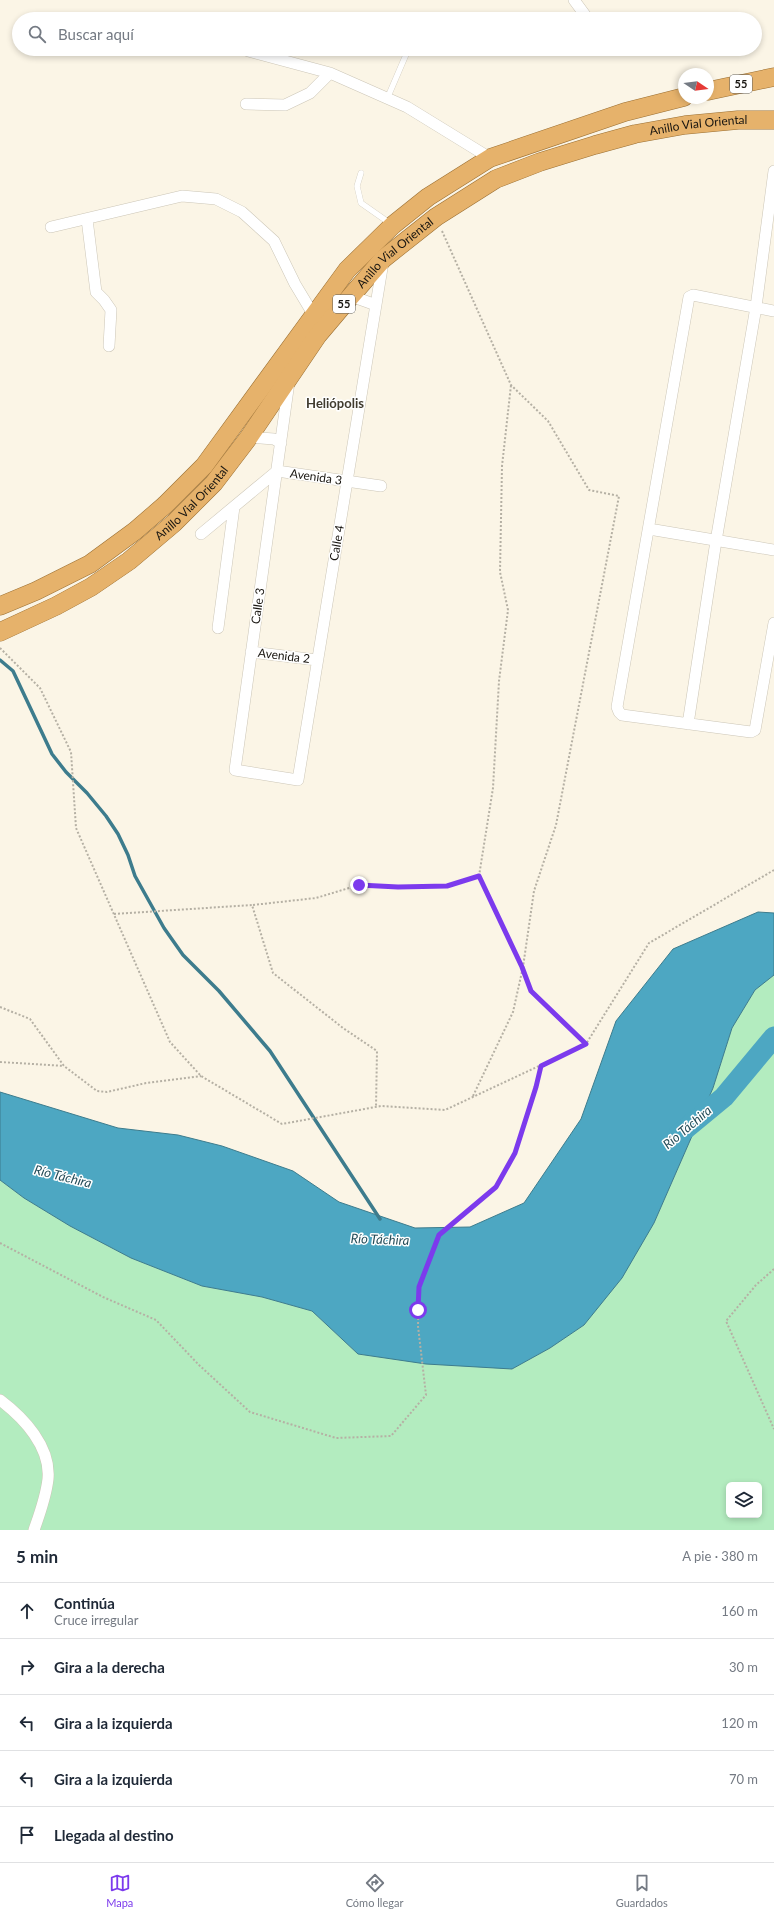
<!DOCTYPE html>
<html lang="es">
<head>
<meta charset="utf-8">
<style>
  :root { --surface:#fff; --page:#f2f2f3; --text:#1f2937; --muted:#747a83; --line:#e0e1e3; --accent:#7c3aed }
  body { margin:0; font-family:Lato,sans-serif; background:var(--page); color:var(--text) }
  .controls { position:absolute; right:12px; bottom:12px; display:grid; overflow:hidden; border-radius:6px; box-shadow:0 2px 6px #0003 }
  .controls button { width:36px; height:36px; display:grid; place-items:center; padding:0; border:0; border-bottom:1px solid var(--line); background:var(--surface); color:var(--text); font:20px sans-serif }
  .compass { position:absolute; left:678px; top:68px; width:36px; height:36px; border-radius:50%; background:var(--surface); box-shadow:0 2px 6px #0003; rotate:103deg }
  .stop { position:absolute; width:12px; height:12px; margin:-9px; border:3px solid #7c3aed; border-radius:50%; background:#fff }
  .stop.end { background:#7c3aed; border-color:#fff; box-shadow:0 1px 4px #0008 }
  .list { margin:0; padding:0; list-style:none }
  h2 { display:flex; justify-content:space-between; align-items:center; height:52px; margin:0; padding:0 16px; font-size:17px }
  h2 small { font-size:13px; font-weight:400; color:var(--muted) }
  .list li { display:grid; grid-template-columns:26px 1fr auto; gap:12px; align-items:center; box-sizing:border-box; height:56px; padding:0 16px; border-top:1px solid var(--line) }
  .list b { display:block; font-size:15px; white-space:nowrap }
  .list p { margin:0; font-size:13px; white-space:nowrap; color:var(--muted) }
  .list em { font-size:13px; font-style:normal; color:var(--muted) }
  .icon { flex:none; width:22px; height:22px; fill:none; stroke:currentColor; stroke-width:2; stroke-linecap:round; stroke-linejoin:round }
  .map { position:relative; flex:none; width:774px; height:1530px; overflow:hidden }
  .search { position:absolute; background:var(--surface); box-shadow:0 2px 6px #0003; left:12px; right:12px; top:12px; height:44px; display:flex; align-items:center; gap:10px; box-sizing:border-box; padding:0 14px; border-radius:22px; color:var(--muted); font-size:15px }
  .sheet { height:332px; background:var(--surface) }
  nav { display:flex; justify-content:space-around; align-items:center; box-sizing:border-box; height:56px; border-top:1px solid var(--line); background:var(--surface); font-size:11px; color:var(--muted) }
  nav a { display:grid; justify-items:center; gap:2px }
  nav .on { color:var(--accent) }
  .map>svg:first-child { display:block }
</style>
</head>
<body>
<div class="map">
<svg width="774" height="1530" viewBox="0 0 774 1530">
  <rect width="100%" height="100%" fill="#fbf5e6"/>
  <path fill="#b3ecbf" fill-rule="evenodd" d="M774,975V1530H0V1180L24,1198L70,1226L131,1258L202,1286L262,1297L312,1311L358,1354L512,1369L550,1348L584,1325L654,1223L713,1088L732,1028L755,990ZM729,1485H759V1515H729Z"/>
  <path fill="#4da7c2" stroke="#3d7c8d" d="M758,912L774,913V975L755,990L732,1028L713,1088L654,1223L622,1278L584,1325L550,1348L512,1369L426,1364L358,1354L312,1311L262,1297L202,1286L131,1258L70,1226L24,1198L0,1180V1092L118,1128L178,1135L222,1146L293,1171L339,1202L415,1228L470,1227L524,1203L581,1119L616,1021L673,949Z"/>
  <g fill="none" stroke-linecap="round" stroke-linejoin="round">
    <path stroke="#3d7c8d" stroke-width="3.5" d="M0,660L13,671L52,754L66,772L87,793L106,816L118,834L128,855L135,876L164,928L183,955L219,991L270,1051L380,1219"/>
    <path stroke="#4da7c2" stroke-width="21" d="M678,1135L724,1097L774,1037"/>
    <defs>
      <path id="service" d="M387,99L408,50
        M361,173L357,186L361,203L391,224"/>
      <path id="minor" d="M574,0L588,19
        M248,51L330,73L407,107L490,158
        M246,104L285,105L310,93L330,73
        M87,219L96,292L104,300L111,310L109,346
        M51,227L182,196L216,199L242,212L274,241L295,284L313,314
        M351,296L376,305
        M774,311L693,295L689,297L617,707L619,712L622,715L751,732L755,730L774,623
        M289,382L235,770L298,780L383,262
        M249,437L274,439L281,443
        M649,529L774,550
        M201,534L277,471L381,486
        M218,628L234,507
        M251,652L317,660
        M688,724L716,541L756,307L774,171
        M0,1400C24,1418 51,1447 48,1479C46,1497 40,1513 34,1530"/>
      <g id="trunk">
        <path d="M708,91L774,77"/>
        <path d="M0,606L36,591L90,564L135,531L165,505L204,466L347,270L393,225L428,197L490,158L625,112L684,97"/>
        <path id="s1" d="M0,632L56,606L91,587L129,561L174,523L214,483L249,437L318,335L351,296L383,259L436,217L496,179L540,162L595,145L635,134L685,125L738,120H774"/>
      </g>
    </defs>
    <use href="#service" stroke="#ccc6b7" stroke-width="6"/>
    <use href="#minor" stroke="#ccc6b7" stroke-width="12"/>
    <use href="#trunk" stroke="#9a6f33" stroke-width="19"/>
    <path stroke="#b5b0a4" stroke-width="2" stroke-dasharray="2 2" stroke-linecap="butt" d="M442,231L511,385L548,421L589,490L619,496L556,825L534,891L523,967L531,991L586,1044
      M0,648L40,688L71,752L76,828L170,1042L201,1076L282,1124L381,1106L445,1110L586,1044L649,943L774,870
      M253,905L316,898L359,885L399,887L447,886L479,876
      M114,914L252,905L273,973L343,1028L377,1051L376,1107
      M0,1007L30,1019L64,1066L97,1091L107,1092L146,1083L201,1076
      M0,1062L64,1066
      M473,1096L513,1012L523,967L479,876L493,788L499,681L508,610L500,572L502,466L511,385
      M0,1243L103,1297L156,1320L199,1365L250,1412L336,1438L391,1436L426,1395L418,1326L419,1287L439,1235L496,1187L515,1153L536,1087L541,1066
      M774,1269L756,1285L726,1321L774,1429"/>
    <use href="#service" stroke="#fff" stroke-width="5.5"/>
    <use href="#minor" stroke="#fff" stroke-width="11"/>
    <use href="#trunk" stroke="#e6b26b" stroke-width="18"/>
  </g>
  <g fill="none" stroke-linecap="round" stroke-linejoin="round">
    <path stroke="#7c3aed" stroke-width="5" d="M359,885L398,887L447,886L479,876L522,967L531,991L586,1044L541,1066L536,1087L515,1153L496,1187L439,1235L419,1287L418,1310"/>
  </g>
  <g text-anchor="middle" stroke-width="3" stroke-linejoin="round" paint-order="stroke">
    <g fill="#fff" stroke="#5e5c58" stroke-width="1">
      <rect x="730" y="75" width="22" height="18" rx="3"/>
      <rect x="333" y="295" width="22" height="18" rx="3"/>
    </g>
    <g font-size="11" font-weight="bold" fill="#191611">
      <text x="741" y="88">55</text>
      <text x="344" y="308">55</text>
    </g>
    <g font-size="12" fill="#191611" stroke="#fff">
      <text dy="4" stroke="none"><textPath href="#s1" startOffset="893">Anillo Vial Oriental</textPath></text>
      <text dy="4" stroke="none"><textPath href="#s1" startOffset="557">Anillo Vial Oriental</textPath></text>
      <text transform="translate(316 477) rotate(8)" y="4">Avenida 3</text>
      <text dy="4" stroke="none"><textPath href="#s1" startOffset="233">Anillo Vial Oriental</textPath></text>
      <text transform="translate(337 543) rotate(-80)" y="4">Calle 4</text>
      <text transform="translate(258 606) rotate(-82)" y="4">Calle 3</text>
      <text transform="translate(284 656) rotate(7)" y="4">Avenida 2</text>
    </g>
    <g font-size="13" font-weight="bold" fill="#413c30" stroke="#fff">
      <text x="335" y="408">Heliópolis</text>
    </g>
    <g font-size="13" font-style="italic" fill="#254d59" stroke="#fff">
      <text transform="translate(687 1127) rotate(-40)" y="5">Río Táchira</text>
      <text transform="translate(63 1176) rotate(14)" y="5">Río Táchira</text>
      <text transform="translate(380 1239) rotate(2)" y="5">Río Táchira</text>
    </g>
  </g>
</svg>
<div class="controls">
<button><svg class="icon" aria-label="layers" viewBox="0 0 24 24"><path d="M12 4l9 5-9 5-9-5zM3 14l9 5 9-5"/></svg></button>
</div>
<svg class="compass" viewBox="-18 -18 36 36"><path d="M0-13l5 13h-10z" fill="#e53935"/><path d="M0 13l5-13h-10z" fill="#747a83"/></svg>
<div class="stop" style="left:418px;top:1310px"></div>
<div class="stop end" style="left:359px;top:885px"></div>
<div class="search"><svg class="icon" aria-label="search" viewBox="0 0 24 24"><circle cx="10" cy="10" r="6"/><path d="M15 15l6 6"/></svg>Buscar aquí</div>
</div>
<section class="sheet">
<h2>5 min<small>A pie · 380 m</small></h2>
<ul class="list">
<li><svg class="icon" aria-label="ahead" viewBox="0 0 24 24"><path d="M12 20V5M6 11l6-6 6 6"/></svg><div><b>Continúa</b><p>Cruce irregular</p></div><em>160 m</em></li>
<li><svg class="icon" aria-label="right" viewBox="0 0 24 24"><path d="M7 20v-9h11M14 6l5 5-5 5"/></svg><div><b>Gira a la derecha</b></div><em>30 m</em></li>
<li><svg class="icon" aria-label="left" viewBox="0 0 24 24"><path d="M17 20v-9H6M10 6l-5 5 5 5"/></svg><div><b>Gira a la izquierda</b></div><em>120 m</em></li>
<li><svg class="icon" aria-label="left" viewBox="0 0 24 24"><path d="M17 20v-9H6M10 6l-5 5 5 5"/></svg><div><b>Gira a la izquierda</b></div><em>70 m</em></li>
<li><svg class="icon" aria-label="arrive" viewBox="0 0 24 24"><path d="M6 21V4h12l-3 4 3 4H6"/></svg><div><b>Llegada al destino</b></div></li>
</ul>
</section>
<nav>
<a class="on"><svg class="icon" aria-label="map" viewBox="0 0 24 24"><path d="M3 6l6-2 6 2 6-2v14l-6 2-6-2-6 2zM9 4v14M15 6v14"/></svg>Mapa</a>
<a><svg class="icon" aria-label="directions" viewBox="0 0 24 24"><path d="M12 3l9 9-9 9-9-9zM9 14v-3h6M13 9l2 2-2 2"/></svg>Cómo llegar</a>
<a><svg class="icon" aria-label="saved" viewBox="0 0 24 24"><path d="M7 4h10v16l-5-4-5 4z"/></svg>Guardados</a>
</nav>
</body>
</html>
